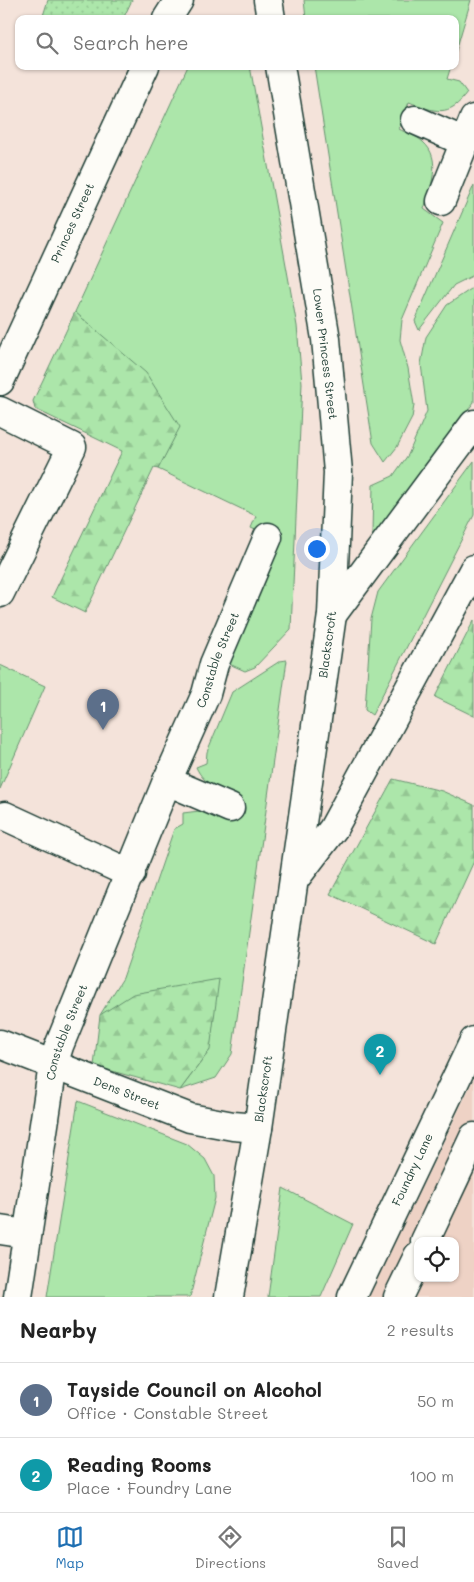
<!DOCTYPE html>
<html lang="en">
<head>
<meta charset="utf-8">
<style>
  :root { --surface:#fff; --page:#f2f2f2; --text:#222; --muted:#767676; --line:#e0e0e0; --accent:#1f6fb2 }
  body { margin:0; font-family:Mali,sans-serif; background:var(--page); color:var(--text) }
  .controls { position:absolute; right:15px; bottom:15px; display:grid; overflow:hidden; border-radius:10px; box-shadow:0 1px 4px #0004 }
  .controls button { width:45px; height:45px; display:grid; place-items:center; padding:0; border:0; border-bottom:1px solid var(--line); background:var(--surface); color:var(--text); font:25px sans-serif }
  .you { position:absolute; left:316px; top:548px; width:18px; height:18px; margin:-12px; border:4px solid #fff; border-radius:50%; background:#1a73e8; box-shadow:0 0 0 8px #1a73e833 }
  .badge { display:grid; place-items:center; width:32px; height:32px; border-radius:50%; background:var(--accent); color:#fff; font-size:16px; font-weight:700 }
  .pin { position:absolute; translate:-50% -41px; filter:drop-shadow(0 1px 2px #0008) }
  .pin::after { content:''; position:absolute; top:26px; width:18px; height:15px; background:inherit; clip-path:polygon(0 0,100% 0,50% 100%) }
  .list { margin:0; padding:0; list-style:none }
  h2 { display:flex; justify-content:space-between; align-items:center; height:65px; margin:0; padding:0 20px; font-size:21px }
  h2 small { font-size:16px; font-weight:400; color:var(--muted) }
  .list li { display:grid; grid-template-columns:32px 1fr auto; gap:15px; align-items:center; box-sizing:border-box; height:75px; padding:0 20px; border-top:1px solid var(--line) }
  .list b { display:block; font-size:19px; white-space:nowrap }
  .list p { margin:0; font-size:16px; white-space:nowrap; color:var(--muted) }
  .list em { font-size:16px; font-style:normal; color:var(--muted) }
  .icon { flex:none; width:28px; height:28px; fill:none; stroke:currentColor; stroke-width:2; stroke-linecap:round; stroke-linejoin:round }
  .map { position:relative; flex:none; width:474px; height:1297px; overflow:hidden }
  .search { position:absolute; background:var(--surface); box-shadow:0 1px 4px #0004; left:15px; right:15px; top:15px; height:55px; display:flex; align-items:center; gap:12px; box-sizing:border-box; padding:0 18px; border-radius:10px; color:var(--muted); font-size:19px }
  .sheet { height:215px; background:var(--surface) }
  nav { display:flex; justify-content:space-around; align-items:center; box-sizing:border-box; height:70px; border-top:1px solid var(--line); background:var(--surface); font-size:14px; color:var(--muted) }
  nav a { display:grid; justify-items:center; gap:2px }
  nav .on { color:var(--accent) }
  .map>svg:first-child { display:block }
</style>
</head>
<body>
<div class="map">
<svg width="474" height="1297" viewBox="0 0 474 1297">
  <defs>
    <pattern id="forest-firs" width="22" height="20" patternUnits="userSpaceOnUse" patternTransform="scale(1.25)"><rect width="22" height="20" fill="#ace6aa"/><path d="M5 1l3.5 6h-7zM16 11l3.5 6h-7z" fill="#94c693"/></pattern>
    <pattern id="park-dots" width="8" height="8" patternUnits="userSpaceOnUse" patternTransform="scale(1.25)"><rect width="8" height="8" fill="#ace6aa"/><path d="M2 2h.1M6 6h.1" fill="none" stroke="#94c693" stroke-width="1.8" stroke-linecap="round"/></pattern>
  </defs>
  <rect width="100%" height="100%" fill="#f4e3da"/>
  <filter id="ink" filterUnits="userSpaceOnUse"><feTurbulence type="fractalNoise" baseFrequency=".02" numOctaves="2"/><feDisplacementMap in="SourceGraphic" scale="10" xChannelSelector="R" yChannelSelector="G"/><feConvolveMatrix kernelMatrix="1 2 1 2 8 2 1 2 1" color-interpolation-filters="sRGB"/></filter>
  <g filter="url(#ink)">
    <path fill="#eed2c5" fill-rule="evenodd" d="M474,1079V1297H369ZM418,1241H455V1278H418Z"/>
    <path fill="#ace6aa" stroke="#66926f" d="M304,0H471L455,54V19H306Z
      M188,66H250L297,326L302,383L291,629L255,667L245,671L227,663L277,540L251,528L256,516L158,469L179,427L75,312Z
      M314,66H451L447,79L459,82L467,93C449,118 435,112 409,102L399,129C406,133 417,136 423,142C443,159 430,189 424,209L443,223L402,320L400,340L408,368L414,405L412,418L397,447L385,462L373,443Z
      M474,185V275L454,285L419,330L415,321Z
      M474,287V402L374,539L372,534L373,485L393,476L408,455L427,411L421,364L426,337L447,305Z
      M474,461V515L372,715L365,710L371,619L378,592Z
      M287,660L232,1054L216,1078L180,1090L210,1050L100,1015L123,978L174,829L183,824V813L199,811L228,821L236,796C219,789 204,785 196,767L206,763L207,752L232,692L280,661Z
      M0,665L45,686L0,789Z
      M78,1101L187,1144L205,1159L214,1176L215,1198L190,1297H47Z
      M283,1188L353,1224L321,1297H268Z"/>
    <path fill="url(#forest-firs)" stroke="#66926f" d="M75,312L146,373L180,427L158,469L154,468L85,613L52,597L122,451L35,409L33,401Z
      M474,620V716L435,697Z
      M393,779L442,791L474,805V861L436,944L330,894Z
      M219,979L210,1050L180,1090L94,1066L100,1015L133,994Z"/>
    <path fill="url(#park-dots)" stroke="#66926f" d="M48,0H132L123,19H42Z"/>
    <g fill="none" stroke-linecap="round" stroke-linejoin="round">
      <defs>
        <g id="minor">
          <path d="M167,19L179,0"/>
          <path d="M415,120L465,142"/>
          <path d="M441,201L474,119"/>
          <path id="s1" d="M0,381L145,66"/>
          <path d="M0,411L72,447L0,593"/>
          <path d="M332,615L474,424"/>
          <path d="M167,781L230,808"/>
          <path d="M5,816L131,874"/>
          <path d="M294,880L333,829L474,569"/>
          <path id="s2" d="M0,1044L190,1118L233,1126L258,1128"/>
          <path d="M0,1230L27,1234"/>
          <path d="M425,1241L474,1137"/>
          <path id="s3" d="M18,1297L53,1065L59,1046L167,781L206,694L214,664L268,537"/>
          <path id="s4" d="M352,1297L474,1041"/>
          <path d="M398,1297L418,1256"/>
        </g>
        <g id="major">
          <path d="M268,0L271,19"/>
          <path id="s5" d="M229,1297L258,1128L332,615L338,472L326,339L280,66"/>
        </g>
      </defs>
      <use href="#minor" stroke="#1f3d34" stroke-width="31"/>
      <use href="#major" stroke="#1f3d34" stroke-width="31"/>
      <use href="#minor" stroke="#fdfcf7" stroke-width="28"/>
      <use href="#major" stroke="#fdfcf7" stroke-width="28"/>
    </g>
  </g>
  <g text-anchor="middle" stroke-width="4" stroke-linejoin="round" paint-order="stroke">
    <g font-size="12" fill="#1f3d34" stroke="#fdfcf7">
      <text dy="4" stroke="none"><textPath href="#s1" startOffset="174">Princes Street</textPath></text>
      <text transform="translate(325 354) rotate(83)" y="4">Lower Princess Street</text>
      <text dy="4" stroke="none"><textPath href="#s5" startOffset="660">Blackscroft</textPath></text>
      <text dy="4" stroke="none"><textPath href="#s3" startOffset="672">Constable Street</textPath></text>
      <text dy="4" stroke="none"><textPath href="#s3" startOffset="270">Constable Street</textPath></text>
      <text dy="4" stroke="none"><textPath href="#s5" startOffset="211">Blackscroft</textPath></text>
      <text dy="4" stroke="none"><textPath href="#s2" startOffset="136">Dens Street</textPath></text>
      <text dy="4" stroke="none"><textPath href="#s4" startOffset="141">Foundry Lane</textPath></text>
    </g>
  </g>
</svg>
<div class="controls">
<button><svg class="icon" aria-label="locate" viewBox="0 0 24 24"><circle cx="12" cy="12" r="6"/><path d="M12 2v4M12 18v4M2 12h4M18 12h4"/></svg></button>
</div>
<div class="you"></div>
<div class="pin badge" style="left:103px;top:730px;background:#5c6f8a">1</div>
<div class="pin badge" style="left:380px;top:1075px;background:#0f9aa8">2</div>
<div class="search"><svg class="icon" aria-label="search" viewBox="0 0 24 24"><circle cx="10" cy="10" r="6"/><path d="M15 15l6 6"/></svg>Search here</div>
</div>
<section class="sheet">
<h2>Nearby<small>2 results</small></h2>
<ul class="list">
<li><span class="badge" style="background:#5c6f8a">1</span><div><b>Tayside Council on Alcohol</b><p>Office · Constable Street</p></div><em>50 m</em></li>
<li><span class="badge" style="background:#0f9aa8">2</span><div><b>Reading Rooms</b><p>Place · Foundry Lane</p></div><em>100 m</em></li>
</ul>
</section>
<nav>
<a class="on"><svg class="icon" aria-label="map" viewBox="0 0 24 24"><path d="M3 6l6-2 6 2 6-2v14l-6 2-6-2-6 2zM9 4v14M15 6v14"/></svg>Map</a>
<a><svg class="icon" aria-label="directions" viewBox="0 0 24 24"><path d="M12 3l9 9-9 9-9-9zM9 14v-3h6M13 9l2 2-2 2"/></svg>Directions</a>
<a><svg class="icon" aria-label="saved" viewBox="0 0 24 24"><path d="M7 4h10v16l-5-4-5 4z"/></svg>Saved</a>
</nav>
</body>
</html>
